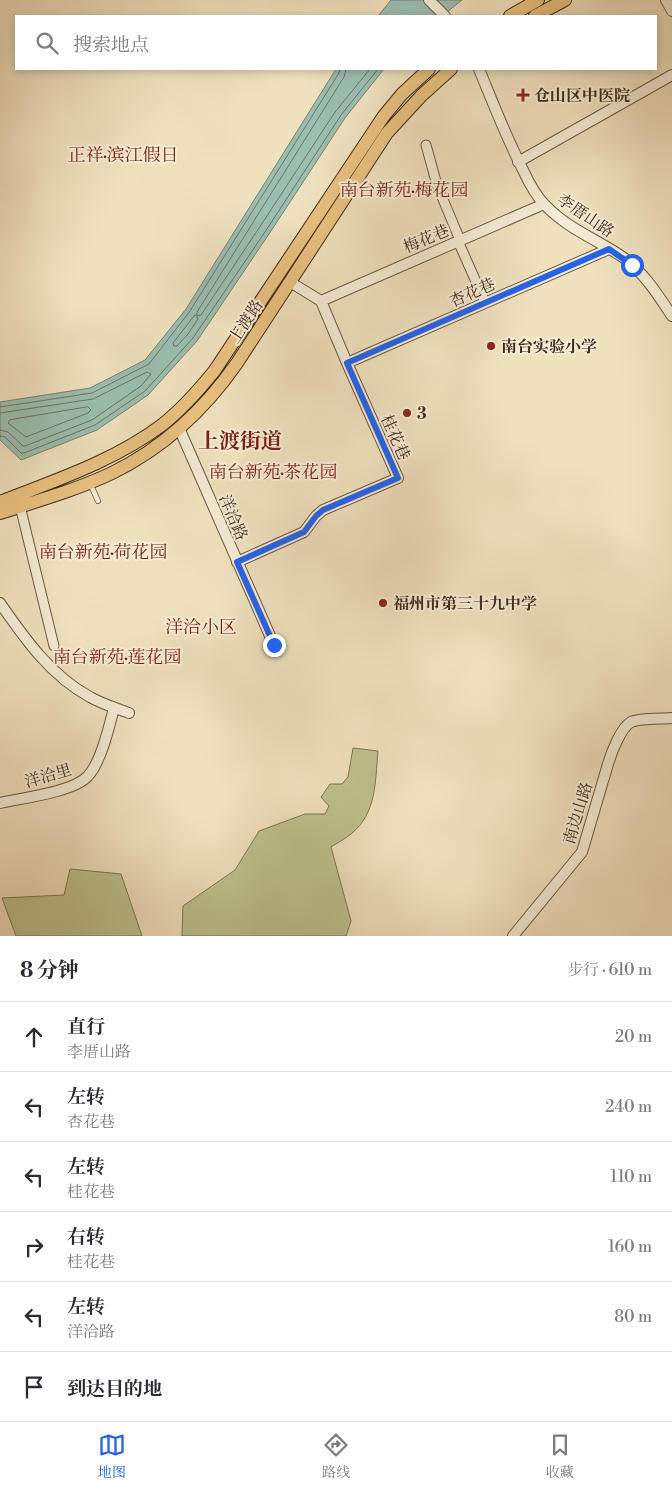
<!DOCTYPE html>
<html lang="zh">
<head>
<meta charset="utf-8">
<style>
  :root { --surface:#fff; --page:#f7f7f7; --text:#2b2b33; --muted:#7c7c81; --line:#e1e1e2; --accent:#2563eb }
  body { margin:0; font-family:"Libre Bodoni","Noto Serif SC",serif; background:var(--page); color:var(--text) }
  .stop { position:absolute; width:15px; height:15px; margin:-11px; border:4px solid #2563eb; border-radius:50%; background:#fff }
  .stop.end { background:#2563eb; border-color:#fff; box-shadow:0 1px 5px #0008 }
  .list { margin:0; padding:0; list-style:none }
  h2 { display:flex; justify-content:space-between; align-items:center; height:65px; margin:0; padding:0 20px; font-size:21px }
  h2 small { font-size:16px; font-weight:400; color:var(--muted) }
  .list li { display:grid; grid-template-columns:32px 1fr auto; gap:15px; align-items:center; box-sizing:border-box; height:70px; padding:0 20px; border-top:1px solid var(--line) }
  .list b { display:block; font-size:19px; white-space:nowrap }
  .list p { margin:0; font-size:16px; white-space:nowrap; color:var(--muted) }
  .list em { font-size:16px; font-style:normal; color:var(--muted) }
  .icon { flex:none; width:28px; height:28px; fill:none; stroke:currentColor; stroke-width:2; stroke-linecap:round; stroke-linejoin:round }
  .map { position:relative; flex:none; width:672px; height:936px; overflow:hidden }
  .search { position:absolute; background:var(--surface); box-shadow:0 2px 8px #0003; left:15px; right:15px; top:15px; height:55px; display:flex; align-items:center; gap:12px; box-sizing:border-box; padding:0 18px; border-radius:0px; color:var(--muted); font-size:19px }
  .sheet { height:485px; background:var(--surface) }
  nav { display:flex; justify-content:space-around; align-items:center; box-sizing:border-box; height:70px; border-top:1px solid var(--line); background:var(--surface); font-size:14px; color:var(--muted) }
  nav a { display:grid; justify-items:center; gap:2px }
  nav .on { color:var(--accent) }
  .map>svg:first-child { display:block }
</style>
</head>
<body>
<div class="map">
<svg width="672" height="936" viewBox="0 0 672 936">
  <rect width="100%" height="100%" fill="#f0e1be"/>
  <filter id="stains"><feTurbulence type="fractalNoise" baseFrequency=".004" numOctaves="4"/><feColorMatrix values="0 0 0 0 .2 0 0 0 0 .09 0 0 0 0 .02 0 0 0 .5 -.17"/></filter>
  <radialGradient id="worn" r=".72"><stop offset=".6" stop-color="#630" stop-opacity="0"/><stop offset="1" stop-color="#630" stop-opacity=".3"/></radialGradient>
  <path fill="#bdc28f" stroke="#7f7654" d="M353,748L378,751C375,782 377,813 351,834C345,839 337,843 331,847L351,921L346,936H182L183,906L235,870L259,831L305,814H325L329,806L321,797L330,784H342L348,777Z
    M70,869L121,874L142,936H16L2,898L64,895Z"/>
  <path fill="#9abeb0" stroke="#768374" d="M391,0H462L442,16H378Z
    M336,69H384L345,118L271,231L197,341L148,395L97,430L21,460L0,440V402L90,388L145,360L186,309Z"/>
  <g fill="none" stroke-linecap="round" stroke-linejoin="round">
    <path stroke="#6e7465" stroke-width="1" d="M346,69L344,77L197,312V316L201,315L261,225L335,112L370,69
      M196,315L198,319L188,334L177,346H174L173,343L194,316Z
      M0,407L92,393L149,364L190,311L339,73L340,69
      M88,407L91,410L88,413L26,437L8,423L10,420Z
      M0,413L93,399L147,372L151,374L141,386L92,420L25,446H23L8,432L0,430
      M0,436L5,437L21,453H24L95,425L145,391L193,338L267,229L341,115L378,69"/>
    <defs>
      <path id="service" d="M90,483L98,501"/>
      <path id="minor" d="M426,145L437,185L460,240
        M458,241L485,302
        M20,506L54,646"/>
      <path id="tertiary" d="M429,0L445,16
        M666,0L672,11
        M479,69C493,103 506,137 523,170C529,183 535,195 545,205C569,230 597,239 624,258C645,274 658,295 672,316
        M518,162L672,75
        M321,301L544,204
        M347,363L609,249
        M179,428L274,645
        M237,562L304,532L316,516L323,510L398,478L347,363L321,301L290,282
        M0,603C25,639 51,676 90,697C102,704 116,708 129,713
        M0,803C22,798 74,792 88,776C101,762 109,727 114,708
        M513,936L582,852L608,764C611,754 621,727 631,722C641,718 661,719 672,718"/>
      <path id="primary" d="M510,16L538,0
        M535,16L565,0
        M0,502C56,480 114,461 162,425C182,409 199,390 215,370L383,117L402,94L429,69
        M0,513C37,501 76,490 112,473C163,448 205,409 237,363L387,133L422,95L451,69"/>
    </defs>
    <use href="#service" stroke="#6d5843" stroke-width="6"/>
    <use href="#minor" stroke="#6d5843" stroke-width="11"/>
    <use href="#tertiary" stroke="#6d5843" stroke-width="12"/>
    <use href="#primary" stroke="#412b1a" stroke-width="14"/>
    <use href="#service" stroke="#f5ecd5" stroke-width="4.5"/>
    <use href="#minor" stroke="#f5ecd5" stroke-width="9"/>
    <use href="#tertiary" stroke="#f5ecd5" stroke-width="10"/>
    <use href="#primary" stroke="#e8c07f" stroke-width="12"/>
  </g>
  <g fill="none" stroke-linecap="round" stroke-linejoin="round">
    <path stroke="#2563eb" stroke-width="6" d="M274,645L237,562L304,532L316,516L323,510L398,478L347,363L609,249L632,265"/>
  </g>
  <g fill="#8f2418" stroke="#f5ecd5" stroke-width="2">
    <path d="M520.5 87.5h5v5h5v5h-5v5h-5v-5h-5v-5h5z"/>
    <circle cx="491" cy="346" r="5"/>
    <circle cx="407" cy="413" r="5"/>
    <circle cx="383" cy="603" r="5"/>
  </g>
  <g text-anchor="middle" stroke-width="4" stroke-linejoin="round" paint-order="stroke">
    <g font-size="16" font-weight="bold" fill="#412b1a" stroke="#f5ecd5" text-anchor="start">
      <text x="534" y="101">仓山区中医院</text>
      <text x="501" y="352">南台实验小学</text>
      <text x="417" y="419">3</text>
      <text x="393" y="609">福州市第三十九中学</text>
    </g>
    <g font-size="16" fill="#412b1a" stroke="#f5ecd5">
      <text transform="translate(586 215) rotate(34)" y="6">李厝山路</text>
      <text transform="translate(426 238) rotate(-23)" y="6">梅花巷</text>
      <text transform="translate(472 292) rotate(-24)" y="6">杏花巷</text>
      <text transform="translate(245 321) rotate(-57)" y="6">上渡路</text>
      <text transform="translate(396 437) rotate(66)" y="6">桂花巷</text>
      <text transform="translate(234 517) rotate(67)" y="6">洋洽路</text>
      <text transform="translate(48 775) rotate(-16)" y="6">洋洽里</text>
      <text transform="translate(577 813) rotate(-73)" y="6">南边山路</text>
    </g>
    <g font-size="18" fill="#7a1f14" stroke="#f5ecd5">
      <text x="123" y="161">正祥·滨江假日</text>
      <text x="404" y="196">南台新苑·梅花园</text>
      <text x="273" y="478">南台新苑·茶花园</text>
      <text x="103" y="558">南台新苑·荷花园</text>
      <text x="201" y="633">洋洽小区</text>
      <text x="117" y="663">南台新苑·莲花园</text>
    </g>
    <g font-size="21" font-weight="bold" fill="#7a1f14" stroke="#f5ecd5">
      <text x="240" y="448">上渡街道</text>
    </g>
  </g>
  <rect width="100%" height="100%" filter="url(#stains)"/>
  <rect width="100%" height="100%" fill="url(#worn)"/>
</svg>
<div class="stop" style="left:632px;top:265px"></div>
<div class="stop end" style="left:274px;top:645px"></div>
<div class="search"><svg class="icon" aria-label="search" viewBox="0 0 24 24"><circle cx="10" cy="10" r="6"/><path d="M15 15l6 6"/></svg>搜索地点</div>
</div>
<section class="sheet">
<h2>8 分钟<small>步行 · 610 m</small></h2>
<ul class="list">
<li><svg class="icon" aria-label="ahead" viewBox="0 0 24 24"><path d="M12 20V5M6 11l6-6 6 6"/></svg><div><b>直行</b><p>李厝山路</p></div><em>20 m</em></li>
<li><svg class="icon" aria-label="left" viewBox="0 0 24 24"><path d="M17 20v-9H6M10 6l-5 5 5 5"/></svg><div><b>左转</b><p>杏花巷</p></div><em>240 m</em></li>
<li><svg class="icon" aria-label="left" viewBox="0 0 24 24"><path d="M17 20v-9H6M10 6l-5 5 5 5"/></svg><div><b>左转</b><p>桂花巷</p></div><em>110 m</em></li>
<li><svg class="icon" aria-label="right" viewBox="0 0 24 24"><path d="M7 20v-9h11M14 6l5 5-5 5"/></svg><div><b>右转</b><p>桂花巷</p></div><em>160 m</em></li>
<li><svg class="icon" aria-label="left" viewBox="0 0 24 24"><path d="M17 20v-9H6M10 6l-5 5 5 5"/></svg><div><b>左转</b><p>洋洽路</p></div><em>80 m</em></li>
<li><svg class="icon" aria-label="arrive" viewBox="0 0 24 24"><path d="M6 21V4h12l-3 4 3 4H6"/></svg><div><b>到达目的地</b></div></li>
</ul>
</section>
<nav>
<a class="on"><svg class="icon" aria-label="map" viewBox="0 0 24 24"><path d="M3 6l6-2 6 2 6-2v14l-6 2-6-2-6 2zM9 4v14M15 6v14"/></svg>地图</a>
<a><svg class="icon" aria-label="directions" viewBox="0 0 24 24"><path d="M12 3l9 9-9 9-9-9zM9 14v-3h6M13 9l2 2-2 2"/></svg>路线</a>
<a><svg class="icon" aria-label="saved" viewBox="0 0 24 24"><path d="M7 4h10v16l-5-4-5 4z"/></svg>收藏</a>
</nav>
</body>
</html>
